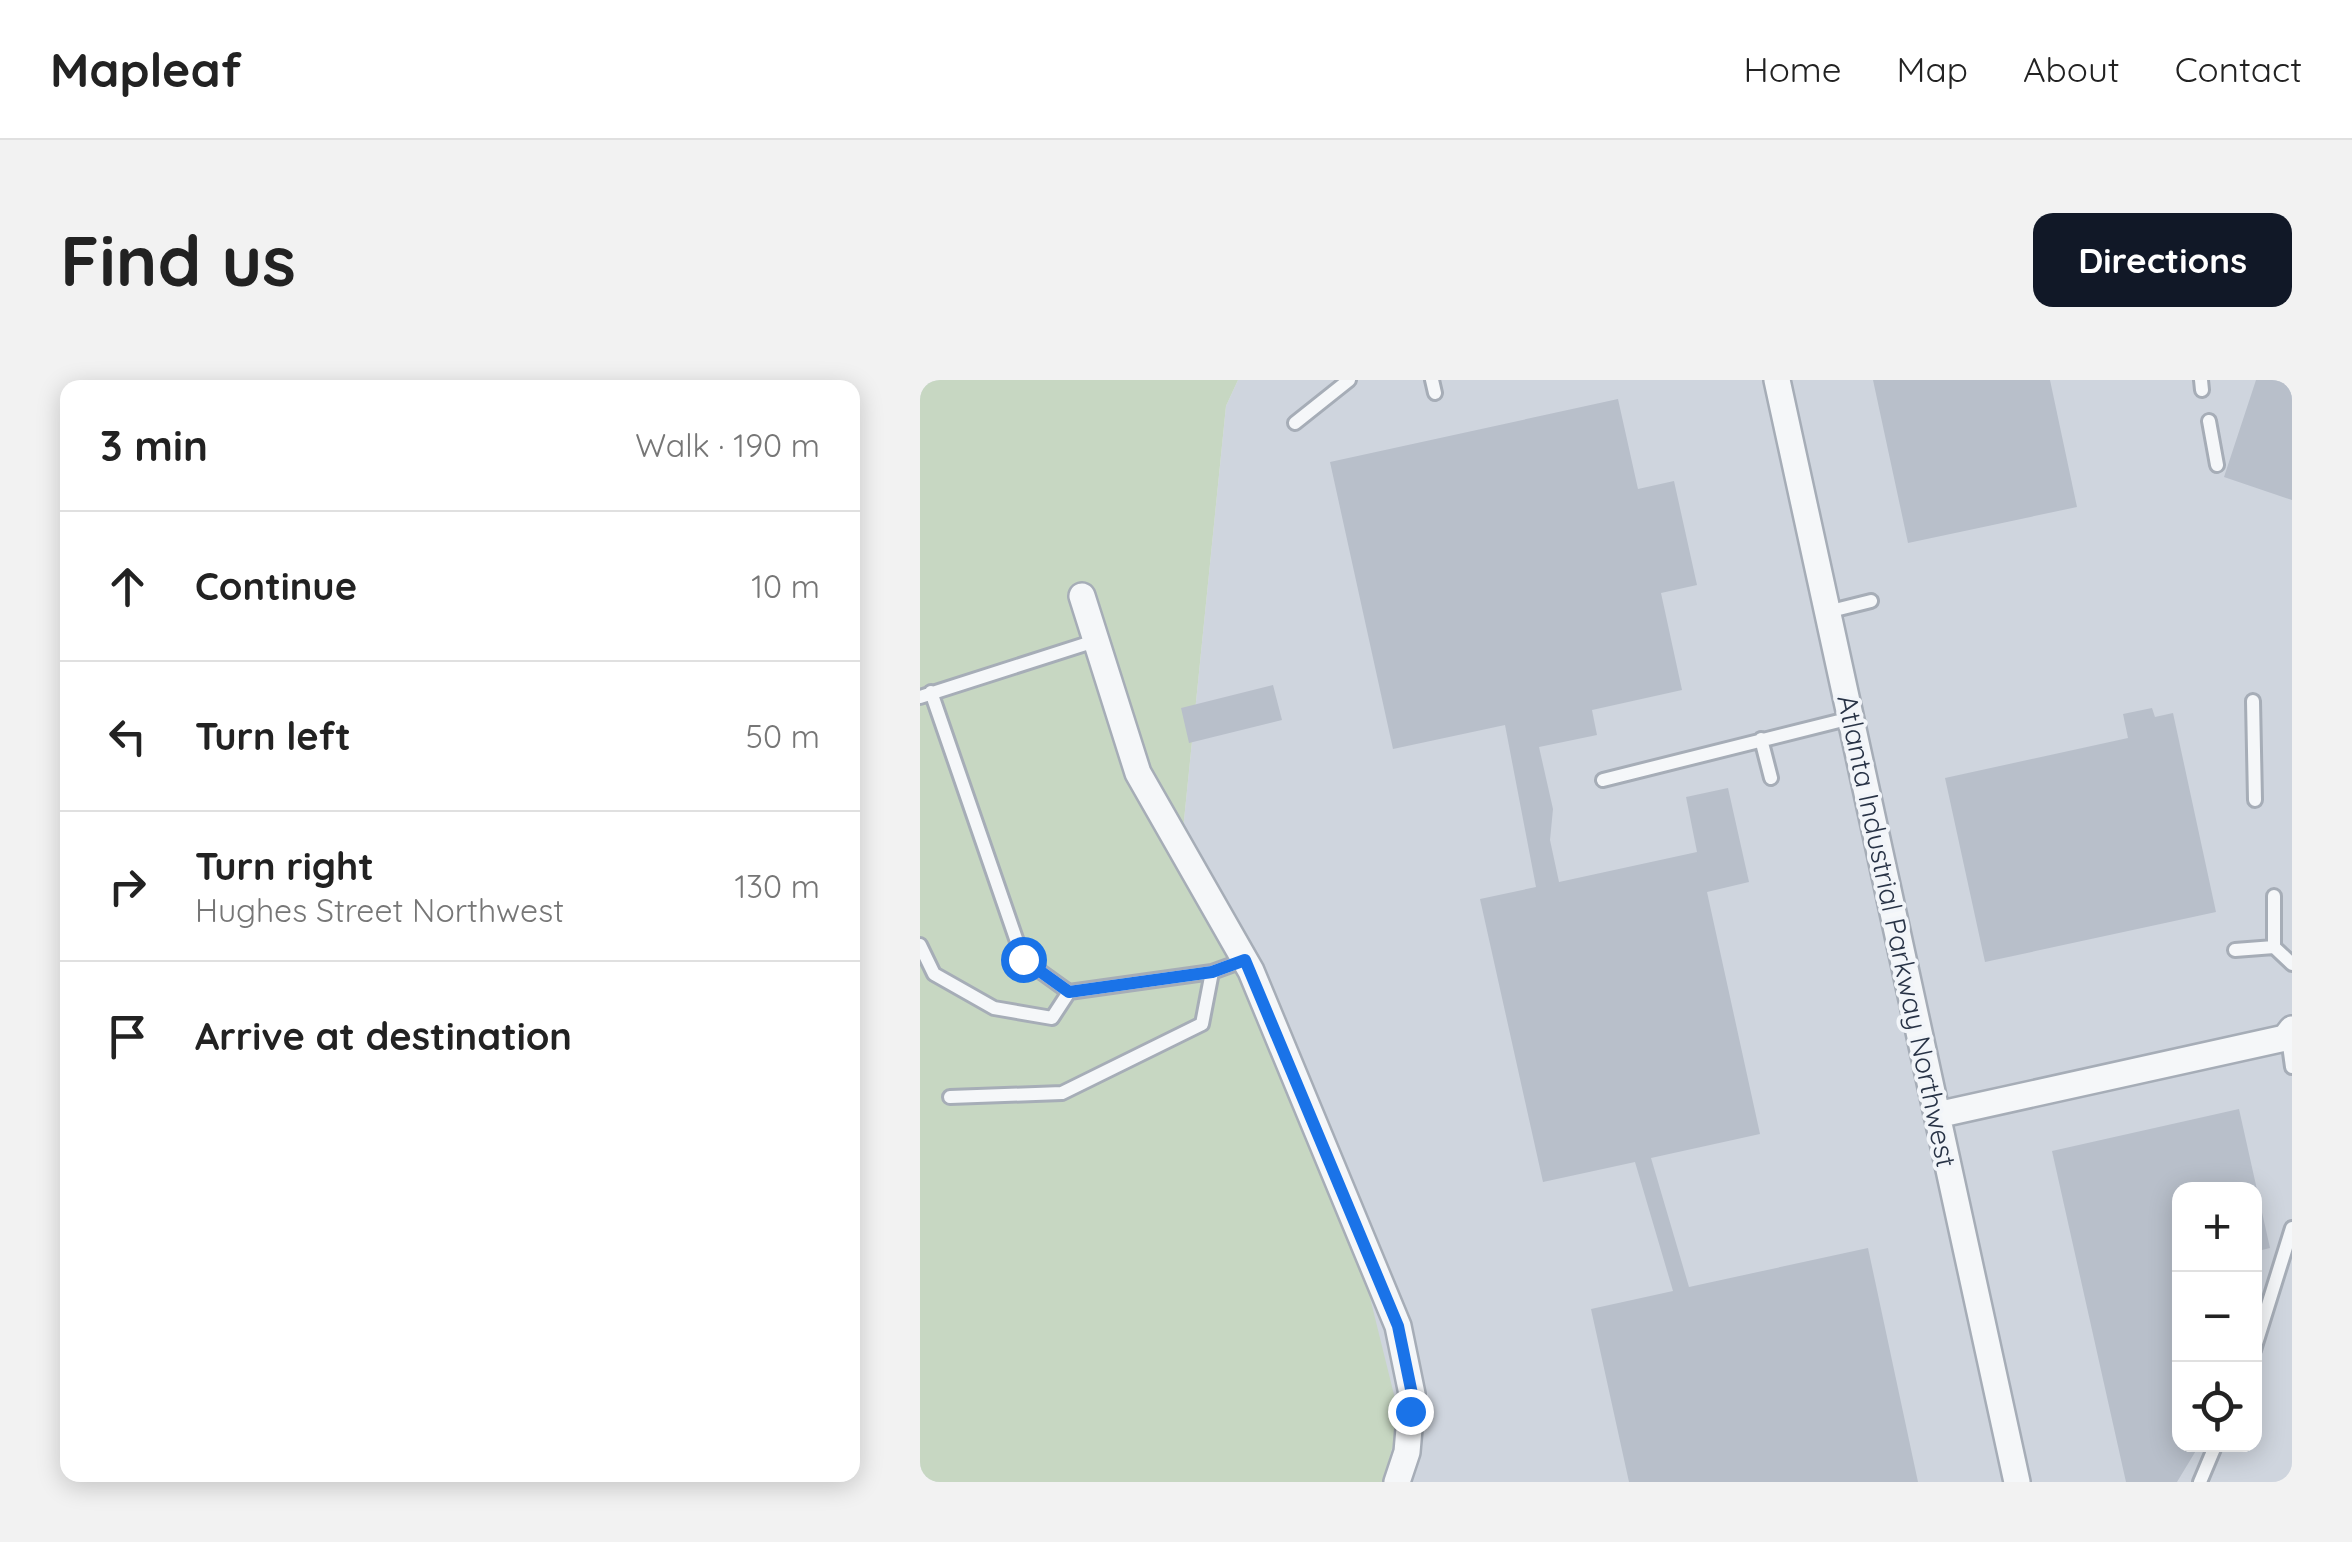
<!DOCTYPE html>
<html lang="en">
<head>
<meta charset="utf-8">
<style>
  :root { --surface:#fff; --page:#f2f2f2; --text:#222; --muted:#767676; --line:#e0e0e0; --accent:#111827 }
  body { margin:0; font-family:Quicksand,sans-serif; background:var(--page); color:var(--text) }
  .controls { position:absolute; right:30px; bottom:30px; display:grid; overflow:hidden; border-radius:20px; box-shadow:0 5px 25px #0003 }
  .controls button { width:90px; height:90px; display:grid; place-items:center; padding:0; border:0; border-bottom:2px solid var(--line); background:var(--surface); color:var(--text); font:50px sans-serif }
  .stop { position:absolute; width:30px; height:30px; margin:-22px; border:8px solid #1a73e8; border-radius:50%; background:#fff }
  .stop.end { background:#1a73e8; border-color:#fff; box-shadow:0 2px 10px #0008 }
  .list { margin:0; padding:0; list-style:none }
  h2 { display:flex; justify-content:space-between; align-items:center; height:130px; margin:0; padding:0 40px; font-size:42px }
  h2 small { font-size:32px; font-weight:400; color:var(--muted) }
  .list li { display:grid; grid-template-columns:65px 1fr auto; gap:30px; align-items:center; box-sizing:border-box; height:150px; padding:0 40px; border-top:2px solid var(--line) }
  .list b { display:block; font-size:38px; white-space:nowrap }
  .list p { margin:0; font-size:32px; white-space:nowrap; color:var(--muted) }
  .list em { font-size:32px; font-style:normal; color:var(--muted) }
  .icon { flex:none; width:55px; height:55px; fill:none; stroke:currentColor; stroke-width:2; stroke-linecap:round; stroke-linejoin:round }
  .map { position:relative; flex:none; width:1372px; height:1102px; overflow:hidden; border-radius:20px }
  header { display:flex; align-items:center; gap:60px; box-sizing:border-box; height:140px; padding:0 50px; background:var(--surface); border-bottom:2px solid var(--line) }
  header strong { font-size:48px }
  nav { display:flex; gap:55px; margin-inline-start:auto; font-size:35px }
  .intro { display:flex; align-items:center; justify-content:space-between; box-sizing:border-box; height:240px; padding:0 60px }
  h1 { margin:0; font-size:70px }
  .button { padding:25px 45px; border-radius:20px; background:var(--accent); color:#fff; font-size:35px; font-weight:700 }
  main { display:flex; gap:60px; padding:0 60px }
  aside { flex:1; background:var(--surface); border-radius:20px; box-shadow:0 5px 25px #0003 }
  .map>svg:first-child { display:block }
</style>
</head>
<body>
<header>
<strong>Mapleaf</strong>
<nav><a>Home</a><a>Map</a><a>About</a><a>Contact</a></nav>
</header>
<div class="intro"><h1>Find us</h1><a class="button">Directions</a></div>
<main>
<aside>
<h2>3 min<small>Walk · 190 m</small></h2>
<ul class="list">
<li><svg class="icon" aria-label="ahead" viewBox="0 0 24 24"><path d="M12 20V5M6 11l6-6 6 6"/></svg><div><b>Continue</b></div><em>10 m</em></li>
<li><svg class="icon" aria-label="left" viewBox="0 0 24 24"><path d="M17 20v-9H6M10 6l-5 5 5 5"/></svg><div><b>Turn left</b></div><em>50 m</em></li>
<li><svg class="icon" aria-label="right" viewBox="0 0 24 24"><path d="M7 20v-9h11M14 6l5 5-5 5"/></svg><div><b>Turn right</b><p>Hughes Street Northwest</p></div><em>130 m</em></li>
<li><svg class="icon" aria-label="arrive" viewBox="0 0 24 24"><path d="M6 21V4h12l-3 4 3 4H6"/></svg><div><b>Arrive at destination</b></div></li>
</ul>
</aside>
<div class="map">
<svg width="1372" height="1102" viewBox="0 0 1372 1102">
  <rect width="100%" height="100%" fill="#e2e6ec"/>
  <path fill="#cfd5de" fill-rule="evenodd" d="M318,0H1372V1102H463L480,1038L262,460L306,26ZM1260,809H1334V1064H1260Z"/>
  <path fill="#c7d7c2" d="M0,0H318L306,26L262,460L437,865L480,1039L463,1102H0Z"/>
  <path fill="#b8bfca" d="M953,0H1130L1157,127L988,163Z
    M1336,0H1372V120L1304,97Z
    M698,19L718,109L754,101L777,205L741,213L762,310L672,330L677,355L619,367L633,429L630,460L639,502L777,472L766,417L808,408L829,502L787,512L840,754L731,778L769,907L948,868L998,1102H709L671,929L753,911L715,782L623,802L560,519L616,507L585,345L473,369L410,82Z
    M353,305L362,340L269,363L261,328Z
    M1232,328L1235,337L1253,333L1296,532L1065,582L1025,398L1208,358L1203,334Z
    M1319,729L1350,868L1334,872V809H1260V1064H1280L1257,1102H1206L1132,771Z"/>
  <g fill="none" stroke-linecap="round" stroke-linejoin="round">
    <defs>
      <path id="service" d="M512,0L515,13
        M1281,0L1282,10
        M1289,41L1297,85
        M375,43L429,0
        M907,232L951,221
        M11,312L103,579L149,612
        M0,317L178,260
        M1333,321L1335,420
        M841,359L851,398
        M683,400L931,338
        M1354,516V567
        M0,565L14,594L74,628L132,638L149,612L292,592L325,580
        M1315,570L1354,567L1372,584
        M1368,658L1372,687
        M30,717L142,713L282,644L292,592
        M1334,970L1372,848
        M1280,1102L1296,1064"/>
      <path id="minor" d="M857,0L1097,1102
        M162,216L218,393L331,591L478,946L492,1014L487,1072L477,1102
        M1017,735L1365,658L1372,649"/>
    </defs>
    <use href="#service" stroke="#a6adb7" stroke-width="18"/>
    <use href="#minor" stroke="#a6adb7" stroke-width="30"/>
    <use href="#service" stroke="#f5f7f9" stroke-width="12"/>
    <use href="#minor" stroke="#f5f7f9" stroke-width="25"/>
  </g>
  <g fill="none" stroke-linecap="round" stroke-linejoin="round">
    <path stroke="#1a73e8" stroke-width="12" d="M103,579L149,612L292,592L325,580L478,946L492,1014L490,1031"/>
  </g>
  <g text-anchor="middle" stroke-width="8" stroke-linejoin="round" paint-order="stroke">
    <g font-size="28" fill="#283346" stroke="#f2f5f9">
      <text transform="translate(977 551) rotate(78)" y="10">Atlanta Industrial Parkway Northwest</text>
    </g>
  </g>
</svg>
<div class="controls">
<button>+</button>
<button>−</button>
<button><svg class="icon" aria-label="locate" viewBox="0 0 24 24"><circle cx="12" cy="12" r="6"/><path d="M12 2v4M12 18v4M2 12h4M18 12h4"/></svg></button>
</div>
<div class="stop" style="left:103px;top:579px"></div>
<div class="stop end" style="left:490px;top:1031px"></div>
</div>
</main>
</body>
</html>
